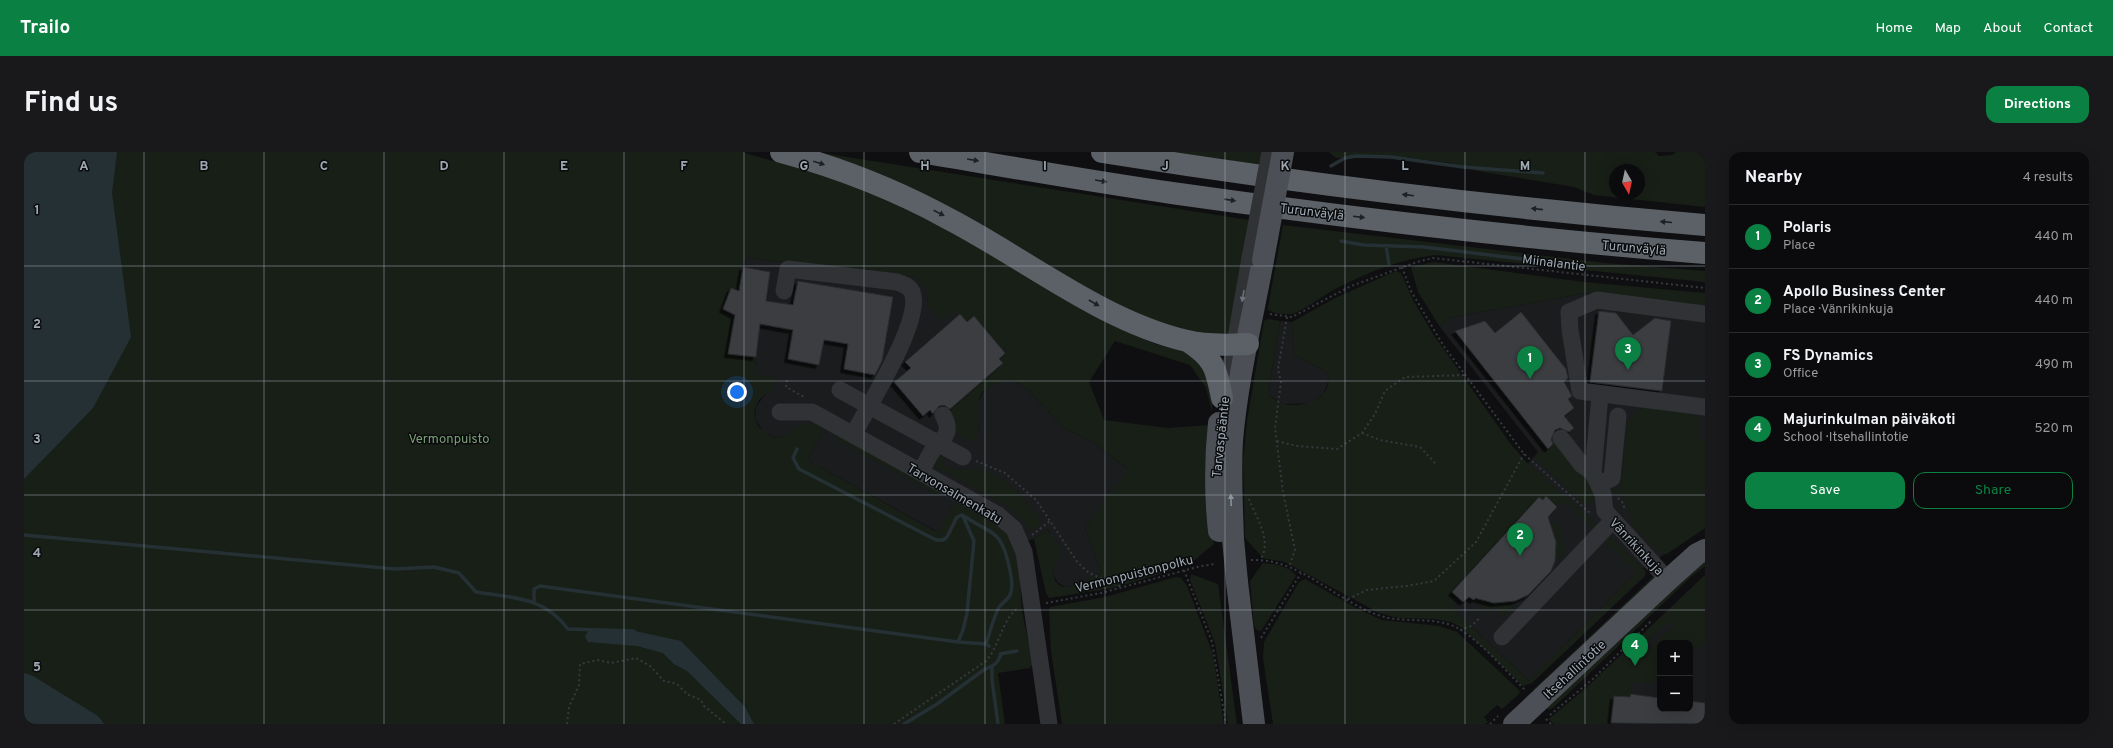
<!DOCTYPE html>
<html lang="en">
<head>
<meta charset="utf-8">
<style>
  :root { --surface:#0b0b0d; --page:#19191b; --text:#f1f3f6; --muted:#9a9b9d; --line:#2b2b2e; --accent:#0b8043 }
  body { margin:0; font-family:Overpass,sans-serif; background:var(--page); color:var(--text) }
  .controls { position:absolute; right:12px; bottom:12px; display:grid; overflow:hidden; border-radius:8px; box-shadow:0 4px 16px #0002 }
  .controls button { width:36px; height:36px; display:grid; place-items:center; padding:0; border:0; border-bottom:1px solid var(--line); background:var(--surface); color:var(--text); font:20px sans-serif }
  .compass { position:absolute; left:1585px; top:12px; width:36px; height:36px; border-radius:50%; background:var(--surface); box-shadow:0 4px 16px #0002; rotate:171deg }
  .you { position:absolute; left:713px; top:240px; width:14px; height:14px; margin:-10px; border:3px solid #fff; border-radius:50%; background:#1a73e8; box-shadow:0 0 0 6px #1a73e833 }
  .badge { display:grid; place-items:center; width:26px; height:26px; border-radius:50%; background:var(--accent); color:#fff; font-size:13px; font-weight:700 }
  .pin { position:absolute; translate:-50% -33px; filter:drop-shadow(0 1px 2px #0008) }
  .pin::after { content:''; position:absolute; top:21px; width:14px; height:12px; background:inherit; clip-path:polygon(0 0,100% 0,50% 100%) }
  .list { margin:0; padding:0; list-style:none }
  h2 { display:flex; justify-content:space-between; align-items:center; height:52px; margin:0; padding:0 16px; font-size:17px }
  h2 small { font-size:13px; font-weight:400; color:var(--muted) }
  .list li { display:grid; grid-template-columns:26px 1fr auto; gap:12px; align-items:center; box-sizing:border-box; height:64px; padding:0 16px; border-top:1px solid var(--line) }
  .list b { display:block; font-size:15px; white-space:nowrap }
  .list p { margin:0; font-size:13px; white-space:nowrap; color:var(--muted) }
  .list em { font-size:13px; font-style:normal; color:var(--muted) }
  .actions { display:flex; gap:8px; padding:12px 16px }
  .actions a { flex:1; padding:9px 0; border:1px solid var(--accent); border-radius:12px; text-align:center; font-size:14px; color:var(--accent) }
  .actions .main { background:var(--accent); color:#fff }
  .map { position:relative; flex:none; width:1681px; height:572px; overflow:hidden; border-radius:12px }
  header { display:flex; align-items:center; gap:24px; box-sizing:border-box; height:56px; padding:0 20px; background:var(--accent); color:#fff }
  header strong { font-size:19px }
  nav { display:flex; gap:22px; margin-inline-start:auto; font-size:14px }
  .intro { display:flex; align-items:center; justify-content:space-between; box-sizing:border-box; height:96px; padding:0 24px }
  h1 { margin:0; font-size:28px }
  .button { padding:10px 18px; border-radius:12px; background:var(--accent); color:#fff; font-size:14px; font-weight:700 }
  main { display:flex; gap:24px; padding:0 24px }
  aside { flex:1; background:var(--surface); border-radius:12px; box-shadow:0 4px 16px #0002 }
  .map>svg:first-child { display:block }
</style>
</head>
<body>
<header>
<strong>Trailo</strong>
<nav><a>Home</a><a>Map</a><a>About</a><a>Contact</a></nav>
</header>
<div class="intro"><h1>Find us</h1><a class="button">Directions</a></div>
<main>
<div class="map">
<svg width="1681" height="572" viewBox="0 0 1681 572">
  <defs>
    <filter id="shadow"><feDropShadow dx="-3.5" dy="3.5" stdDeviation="0" flood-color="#0009"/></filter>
  </defs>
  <rect width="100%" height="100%" fill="#0f0f11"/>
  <path fill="#1b1c1e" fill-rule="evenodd" d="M722,105L803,117L892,125L901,132L903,142V152L931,158L936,162L950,164L978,196L980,195L983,199L979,211L925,257L955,279L952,253L962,236L976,230L989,228L1006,240L1040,276L1067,289L1105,318L1061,376L1077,420L1052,434L1042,435L1034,431L1030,424L1029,414L1033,405L1024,377L1010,387L989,391L928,355L914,380L783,308L799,281L774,275L768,280L754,286L740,281L731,267L732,255L742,241L748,238L729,222L732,209L704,202L699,157L707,136L715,139Z
    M1561,141L1681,154V376L1613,420L1505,529L1431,459L1399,432L1514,300L1416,175L1424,166Z
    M1256,169L1268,170L1270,203L1303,220L1305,227L1300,241L1288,251L1259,252L1244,242Z
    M1681,423V572H1530L1525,567L1561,537ZM1636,491H1666V557H1636Z"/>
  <path fill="#181f17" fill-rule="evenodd" d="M26,0H718L818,29L876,53L927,79L1099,178L1129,191L1160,200L1177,210L1189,242L1188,260L1182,236L1166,213L1091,189L1065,230L1080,268L1144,276L1184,273V332L1190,392L1168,410L1150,415L1149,418L1089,436L1025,446L1022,441L1010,387L1023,377L1038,400C1028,409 1024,433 1042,435C1054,436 1066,424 1077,420L1061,376L1104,317L1067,289L1040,276L1006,240L989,228C928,236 970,275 947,290L930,280L932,267L925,257L978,211L975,207L983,199L980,195L978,197L950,164L943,170L931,158L917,168L903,152C904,139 902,133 892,125L803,117L722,105L719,115L715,139L706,137L699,157L711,163L705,201L732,205L730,222L751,226L748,238C722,251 726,280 754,286C769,281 780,265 796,272L799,281L783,308L913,380L928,355L933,351L938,352L977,375L989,391L994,404L998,459L1009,512L1006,516L974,521L981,572H0V276Z
    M791,0L1225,68L1206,188L1136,174Z
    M1142,0H1238L1235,14Z
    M1305,0H1631L1635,4L1648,3L1652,0H1681V55L1570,43L1550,35L1453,19L1427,11L1371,4L1312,6ZM1591,18H1615V42H1591Z
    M1259,73L1582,111L1681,119V130L1411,103C1376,107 1339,122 1308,139C1297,145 1279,159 1268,162C1259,163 1251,162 1244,158V155Z
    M1410,110L1560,130L1681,141V154L1561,141L1424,166L1416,175L1394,140L1387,115Z
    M1372,119L1377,121L1390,150L1409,182L1486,291L1504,312L1573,373L1572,381L1541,349L1533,355L1522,344L1519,348L1515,345L1428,439L1434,446L1428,452L1433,457L1431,459L1505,529L1613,420L1578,386L1583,385L1587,386L1622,419L1621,424L1508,531L1499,534L1438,476L1427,470L1410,467L1374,466L1355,461L1261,410L1239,406L1221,386L1219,309L1223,269L1240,169L1244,167L1256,169L1244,242C1248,245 1255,251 1260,252C1281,256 1311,246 1303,220L1270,203L1268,170L1311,146Z
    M1621,253L1664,257L1665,263L1676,265L1674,287L1681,288V376L1643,402H1639L1609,375L1605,356L1596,342L1584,340L1587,336L1596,337L1604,269Z
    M813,284H817L918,341L917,345L812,287Z
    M1532,290L1566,325L1574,343L1562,355L1510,305C1516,298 1525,295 1532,290Z
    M915,301L923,302L918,311C936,322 941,316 959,319C982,324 1007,352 1018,371L1007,380L997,365L981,353L911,314L910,310Z
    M1529,370L1540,381L1534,387L1544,396L1530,411C1534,398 1532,385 1527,372Z
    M1681,405V414L1668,424L1530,555L1525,558L1523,556Z
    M1239,411C1249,412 1267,414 1272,424L1237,479L1233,478L1230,474L1226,429Z
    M1167,422L1194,432L1213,572H1204L1191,491L1166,428Z
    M1632,422V426L1509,540L1510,537Z
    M1681,423V494L1675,495L1666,502V491H1636V525L1630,530L1608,531L1606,545L1590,544L1587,570L1600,572H1530L1525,567L1561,537ZM1645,469L1650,473L1610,512L1606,507Z
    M1152,425L1157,426L1163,434L1189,502L1200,572H1038L1027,499L1025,458L1026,455L1081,445Z
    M1281,427L1334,457L1358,468L1415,474L1433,480L1496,539L1494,543L1478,557L1473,553L1460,565L1464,570L1461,572H1249L1239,506L1240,490L1275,430Z
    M1451,446C1465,451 1480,454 1495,448L1480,464L1470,454L1464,460L1450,448Z"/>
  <path fill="#253035" d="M0,0H93L88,41L107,185L69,256L0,327Z
    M565,477L611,479L657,489L721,555L730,572H717L663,519L650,512L639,501L613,494L564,490L561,485Z
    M0,521L9,524L74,564L80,572H0Z"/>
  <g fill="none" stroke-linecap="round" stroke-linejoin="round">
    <path stroke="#253035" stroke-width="3.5" d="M1307,14L1321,6L1332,4L1367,5L1439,15L1519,21
      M1317,89L1340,93L1400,95L1540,112
      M1362,94L1365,112
      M773,297L769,306L775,317L912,388H919L923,385L933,365L938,363C970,384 977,376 986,418C987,425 990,435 986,443C984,448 977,451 974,457C969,468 966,480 962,492
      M0,383L371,417L410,415L435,421L452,440C489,446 519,444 544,477L610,479
      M510,449V437L516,434L934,490L962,492L965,494
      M934,490L939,478L943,461L950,389L939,364
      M976,502L993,499
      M968,514V528L974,572
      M880,572L913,552L961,517C970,514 974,511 977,502"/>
  </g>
  <path fill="#3b3e41" stroke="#292a2d" filter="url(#shadow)" d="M719,115L746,120L742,149L769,153L774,129L869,145L858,209L851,223L820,217L824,192L813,190L800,188L795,213L764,207L769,178L736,172L732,205L704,202L711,163L699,157L707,136L715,139Z
    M1575,159L1592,161L1609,183L1631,166L1647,169L1638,239L1566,230Z
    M1497,160L1542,217L1544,226L1540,230L1548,244L1544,247L1550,256L1540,264L1550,276L1545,280L1536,276L1531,278L1527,287L1529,292L1524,297L1431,179L1461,169L1471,181Z
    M936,162L943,170L950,164L981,201L975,207L979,211L926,257L920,253L915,254L909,262L906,258L899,264L870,230L887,216L881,210Z
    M1522,344L1533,355L1524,365L1532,390L1531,409L1527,419L1504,443L1491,449L1470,451L1451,446L1450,448L1445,445L1439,450L1428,440L1515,345L1519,348Z
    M1607,542L1636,546V557H1666V549L1681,551V572L1587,571L1590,544L1606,545Z"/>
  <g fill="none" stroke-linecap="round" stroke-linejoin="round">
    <path stroke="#36393d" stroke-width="2" stroke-dasharray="2 3" stroke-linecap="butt" d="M1378,115L1387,139L1419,193L1500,302L1567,362
      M1246,162L1268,165L1327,134L1393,110L1409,106L1681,136
      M1263,165L1254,217L1257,230L1251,276L1259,340L1271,398L1265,415
      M763,228L762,235L780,245
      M1338,281L1356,288L1396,295L1412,312
      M1253,289L1273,294L1313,297L1338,281L1351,262L1361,239L1381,225L1443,223
      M952,309L981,321L1012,348L1054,411L1065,421L1098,435
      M1594,346L1599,351L1601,359
      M1225,347C1232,365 1249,390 1236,408
      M1008,383L1026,369
      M1227,408C1276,406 1310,448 1354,463C1381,473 1411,462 1437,478C1461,494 1481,518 1501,538
      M1160,418L1188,490L1202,572
      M1324,447L1343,438L1382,434L1410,429L1452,390L1500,302
      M1022,451L1077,441L1177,414L1192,412
      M1436,478L1447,474L1457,465
      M1237,486L1277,421
      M1526,563L1570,526L1628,468
      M1522,567L1527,572
      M543,572L545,555L555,533L556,512L574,508L587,511L612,506L626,514L640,529L653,532L663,542L677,548L680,554L702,572
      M870,572L962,509C976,493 977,469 994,456
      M1466,572L1474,564"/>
    <path stroke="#303236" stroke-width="17" d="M760,139L764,117L873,130C879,132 885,134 888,140C900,167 843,256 829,283
      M1681,162L1573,148L1545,160L1546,178L1556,239L1681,255
      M816,238L939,305
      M1576,243L1569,321L1579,342L1581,359L1644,428
      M1198,246L1205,225L1226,106
      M756,260H788L974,363L990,377L1000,400L1025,572
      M1537,286L1558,313L1569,321
      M896,320C901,313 904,305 909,298C920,285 929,281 919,263
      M1575,333L1588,326L1594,264
      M1478,485L1589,368"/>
    <path stroke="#4c4f55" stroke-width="22" d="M1195,379C1191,342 1191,308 1195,271
      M1209,387C1208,354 1206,322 1208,289C1213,228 1228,168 1239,108
      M1213,430L1230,572
      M1490,572L1644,428L1673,402L1681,398"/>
    <path stroke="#5c6167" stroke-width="22" d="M757,0C816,16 872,38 925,67C1002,107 1078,169 1163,189C1182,194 1205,193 1224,192
      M896,0C980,14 1064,29 1148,41C1325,66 1503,87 1681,101
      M1078,0C1278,32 1479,56 1681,73
      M1165,190C1191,207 1192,217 1198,246"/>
    <path stroke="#303236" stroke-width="17" d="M1226,106L1246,0"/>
    <path stroke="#4c4f55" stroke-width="22" d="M1239,108L1259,0
      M1209,387L1213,430"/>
  </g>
  <defs><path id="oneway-solid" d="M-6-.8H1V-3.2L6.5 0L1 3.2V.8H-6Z"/></defs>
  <g fill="#1e2023">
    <use href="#oneway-solid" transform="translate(949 8) rotate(9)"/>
    <use href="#oneway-solid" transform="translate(795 11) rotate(18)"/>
    <use href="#oneway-solid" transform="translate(1077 29) rotate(9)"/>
    <use href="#oneway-solid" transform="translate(1384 43) rotate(-173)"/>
    <use href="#oneway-solid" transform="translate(1206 48) rotate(8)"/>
    <use href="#oneway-solid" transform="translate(1513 57) rotate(-174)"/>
    <use href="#oneway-solid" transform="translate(915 61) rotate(27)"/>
    <use href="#oneway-solid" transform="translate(1335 65) rotate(7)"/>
    <use href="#oneway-solid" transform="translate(1642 70) rotate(-175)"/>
    <use href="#oneway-solid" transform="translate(1070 151) rotate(30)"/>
  </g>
  <use fill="#6d737b" href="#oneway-solid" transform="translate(1219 144) rotate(100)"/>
  <use fill="#8a929c" href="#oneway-solid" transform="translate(1207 348) rotate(-92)"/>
  <path fill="none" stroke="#9fa9b3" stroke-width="1" stroke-opacity="0.55" d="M120,0V572M240,0V572M360,0V572M480,0V572M600,0V572M720,0V572M840,0V572M961,0V572M1081,0V572M1201,0V572M1321,0V572M1441,0V572M1561,0V572M0,114H1681M0,229H1681M0,343H1681M0,458H1681"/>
  <g text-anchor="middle" stroke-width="3" stroke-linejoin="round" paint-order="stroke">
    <g font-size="13" fill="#9fa9b3" stroke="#0a0b0c">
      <text transform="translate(1288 59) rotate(7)" y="5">Turunväylä</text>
      <text transform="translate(1610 95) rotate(5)" y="5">Turunväylä</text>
      <text transform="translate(1530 110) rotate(7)" y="5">Miinalantie</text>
      <text transform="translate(1196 285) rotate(-84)" y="5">Tarvaspääntie</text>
      <text transform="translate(931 341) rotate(30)" y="5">Tarvonsalmenkatu</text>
      <text transform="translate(1613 394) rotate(47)" y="5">Vänrikinkuja</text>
      <text transform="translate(1110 421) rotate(-14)" y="5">Vermonpuistonpolku</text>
      <text transform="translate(1550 517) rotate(-43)" y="5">Itsehallintotie</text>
    </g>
    <g font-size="13" fill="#799f75" stroke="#0a0b0c">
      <text x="425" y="291">Vermonpuisto</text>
    </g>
  </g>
  <g font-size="13" text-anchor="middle" font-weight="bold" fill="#9fa9b3" stroke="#0a0b0c" stroke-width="3" stroke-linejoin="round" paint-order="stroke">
    <text x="60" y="18">A</text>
    <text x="180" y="18">B</text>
    <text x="300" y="18">C</text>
    <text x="420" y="18">D</text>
    <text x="540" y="18">E</text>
    <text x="660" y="18">F</text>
    <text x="780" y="18">G</text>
    <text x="901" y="18">H</text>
    <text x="1021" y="18">I</text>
    <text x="1141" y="18">J</text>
    <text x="1261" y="18">K</text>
    <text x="1381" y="18">L</text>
    <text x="1501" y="18">M</text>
    <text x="13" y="62">1</text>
    <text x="13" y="176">2</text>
    <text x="13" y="291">3</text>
    <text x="13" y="405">4</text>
    <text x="13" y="519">5</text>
  </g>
</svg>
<div class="controls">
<button>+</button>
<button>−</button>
</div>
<svg class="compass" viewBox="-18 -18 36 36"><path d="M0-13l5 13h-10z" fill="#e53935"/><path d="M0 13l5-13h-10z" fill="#9a9b9d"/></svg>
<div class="you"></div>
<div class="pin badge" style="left:1506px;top:227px">1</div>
<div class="pin badge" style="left:1496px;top:404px">2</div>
<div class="pin badge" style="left:1604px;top:218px">3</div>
<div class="pin badge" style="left:1611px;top:514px">4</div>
</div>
<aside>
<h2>Nearby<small>4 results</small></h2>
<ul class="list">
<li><span class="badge">1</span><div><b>Polaris</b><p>Place</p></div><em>440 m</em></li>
<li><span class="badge">2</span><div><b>Apollo Business Center</b><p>Place · Vänrikinkuja</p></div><em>440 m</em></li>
<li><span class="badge">3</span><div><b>FS Dynamics</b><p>Office</p></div><em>490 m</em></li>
<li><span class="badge">4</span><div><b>Majurinkulman päiväkoti</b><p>School · Itsehallintotie</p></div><em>520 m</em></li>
</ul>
<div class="actions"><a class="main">Save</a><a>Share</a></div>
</aside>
</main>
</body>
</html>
